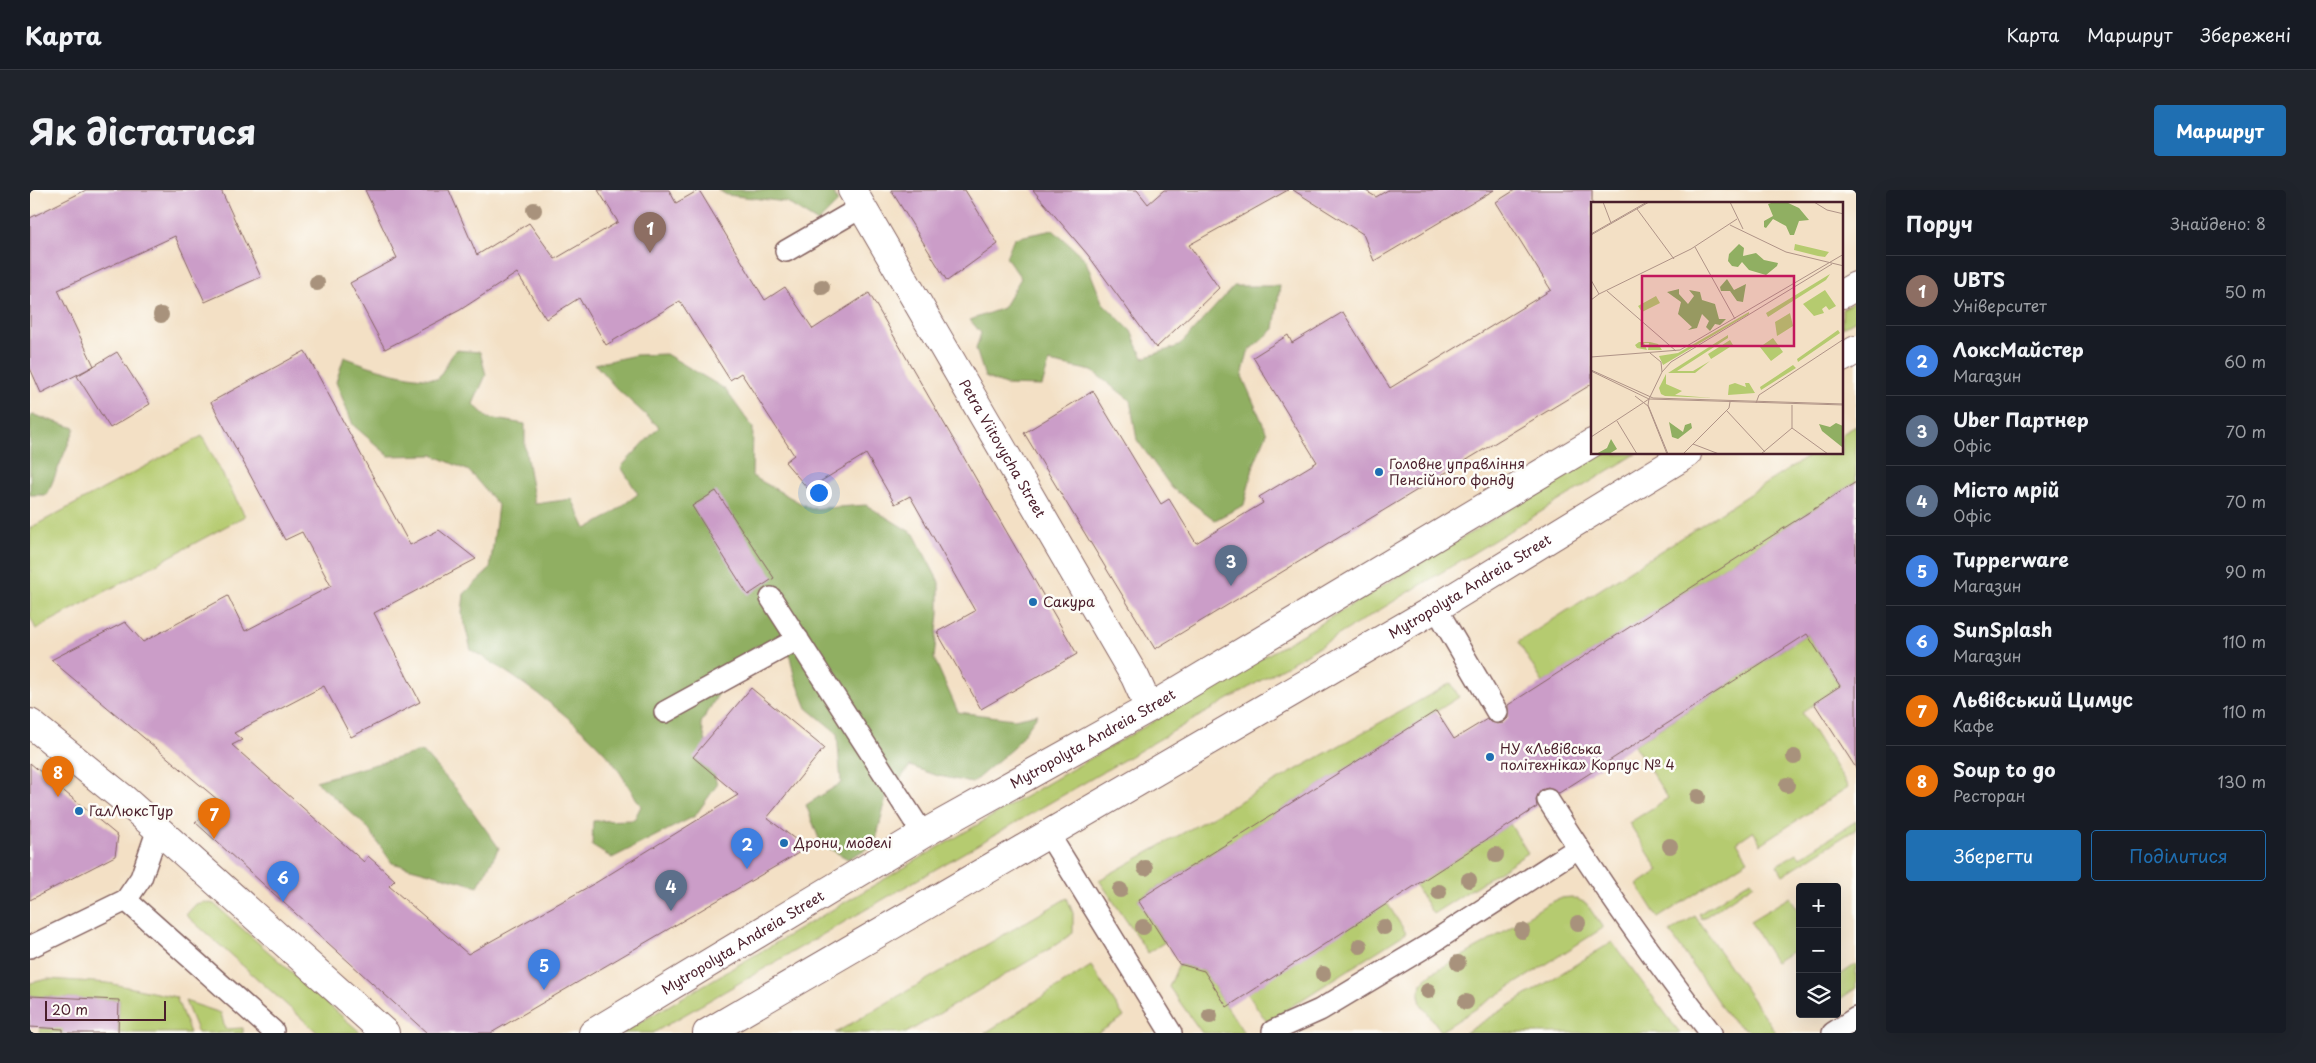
<!DOCTYPE html>
<html lang="uk">
<head>
<meta charset="utf-8">
<style>
  :root { --surface:#171b24; --page:#20242c; --text:#f1f3f6; --muted:#9ea1a6; --line:#363941; --accent:#1f6fb2 }
  body { margin:0; font-family:"Playpen Sans",sans-serif; background:var(--page); color:var(--text) }
  .controls { position:absolute; right:15px; bottom:15px; display:grid; overflow:hidden; border-radius:5px; box-shadow:0 5px 20px #0002 }
  .controls button { width:45px; height:45px; display:grid; place-items:center; padding:0; border:0; border-bottom:1px solid var(--line); background:var(--surface); color:var(--text); font:25px sans-serif }
  .scale { position:absolute; left:15px; bottom:12px; width:121px; box-sizing:border-box; padding-left:5px; border:2px solid #4a1f2b; border-top:0; font-size:14px; line-height:18px; white-space:nowrap; color:#4a1f2b; -webkit-text-stroke:4px #fdfcf7; paint-order:stroke }
  .you { position:absolute; left:788px; top:302px; width:18px; height:18px; margin:-12px; border:4px solid #fff; border-radius:50%; background:#1a73e8; box-shadow:0 0 0 8px #1a73e833 }
  .badge { display:grid; place-items:center; width:32px; height:32px; border-radius:50%; background:var(--accent); color:#fff; font-size:16px; font-weight:700 }
  .pin { position:absolute; translate:-50% -41px; filter:drop-shadow(0 1px 2px #0008) }
  .pin::after { content:''; position:absolute; top:26px; width:18px; height:15px; background:inherit; clip-path:polygon(0 0,100% 0,50% 100%) }
  .list { margin:0; padding:0; list-style:none }
  h2 { display:flex; justify-content:space-between; align-items:center; height:65px; margin:0; padding:0 20px; font-size:21px }
  h2 small { font-size:16px; font-weight:400; color:var(--muted) }
  .list li { display:grid; grid-template-columns:32px 1fr auto; gap:15px; align-items:center; box-sizing:border-box; height:70px; padding:0 20px; border-top:1px solid var(--line) }
  .list b { display:block; font-size:19px; white-space:nowrap }
  .list p { margin:0; font-size:16px; white-space:nowrap; color:var(--muted) }
  .list em { font-size:16px; font-style:normal; color:var(--muted) }
  .actions { display:flex; gap:10px; padding:15px 20px }
  .actions a { flex:1; padding:11px 0; border:1px solid var(--accent); border-radius:5px; text-align:center; font-size:18px; color:var(--accent) }
  .actions .main { background:var(--accent); color:#fff }
  .icon { flex:none; width:28px; height:28px; fill:none; stroke:currentColor; stroke-width:2; stroke-linecap:round; stroke-linejoin:round }
  .map { position:relative; flex:none; width:1826px; height:843px; overflow:hidden; border-radius:5px }
  header { display:flex; align-items:center; gap:30px; box-sizing:border-box; height:70px; padding:0 25px; background:var(--surface); border-bottom:1px solid var(--line) }
  header strong { font-size:24px }
  nav { display:flex; gap:28px; margin-inline-start:auto; font-size:18px }
  .intro { display:flex; align-items:center; justify-content:space-between; box-sizing:border-box; height:120px; padding:0 30px }
  h1 { margin:0; font-size:35px }
  .button { padding:12px 22px; border-radius:5px; background:var(--accent); color:#fff; font-size:18px; font-weight:700 }
  main { display:flex; gap:30px; padding:0 30px }
  aside { flex:1; background:var(--surface); border-radius:5px; box-shadow:0 5px 20px #0002 }
  .map>svg:first-child { display:block }
</style>
</head>
<body>
<header>
<strong>Карта</strong>
<nav><a>Карта</a><a>Маршрут</a><a>Збережені</a></nav>
</header>
<div class="intro"><h1>Як дістатися</h1><a class="button">Маршрут</a></div>
<main>
<div class="map">
<svg width="1826" height="843" viewBox="0 0 1826 843">
  <rect width="100%" height="100%" fill="#fdfcf7"/>
  <filter id="ink" filterUnits="userSpaceOnUse"><feTurbulence type="fractalNoise" baseFrequency=".02" numOctaves="2"/><feDisplacementMap in="SourceGraphic" scale="10" xChannelSelector="R" yChannelSelector="G"/><feConvolveMatrix kernelMatrix="1 2 1 2 8 2 1 2 1" color-interpolation-filters="sRGB"/></filter>
  <filter id="wash" filterUnits="userSpaceOnUse"><feTurbulence type="fractalNoise" baseFrequency=".0096" numOctaves="4" result="noise"/><feDisplacementMap in="SourceGraphic" scale="20" xChannelSelector="R" yChannelSelector="G"/><feGaussianBlur stdDeviation="1.12" result="paint"/><feColorMatrix in="noise" values="0 0 0 0 0 0 0 0 0 0 0 0 0 0 0 0 0 1.4 0 .05"/><feComposite in="paint" operator="in"/></filter>
  <g filter="url(#wash)">
    <rect width="100%" height="100%" fill="#f3e0c5"/>
    <path fill="#b5cb6f" stroke="#80754d" d="M1826,111V130L1812,138V119Z
      M1826,236V292L1513,493L1488,452L1782,264H1812V244Z
      M172,246L215,326L6,439L0,427V338Z
      M1572,264H1606L1292,455L623,843H592L1283,438Z
      M1777,444L1810,496L1772,523L1818,597L1731,654L1723,641L1707,652L1718,670L1628,728L1607,695L1629,680L1599,633L1638,608L1604,555Z
      M1421,493L1429,507L1108,710L1135,752L1118,763L1069,690Z
      M1826,631V639L1753,685L1747,675L1767,663L1770,667Z
      M1480,634L1498,663L1403,724L1385,695Z
      M1721,690L1724,694L1672,729L1669,724Z
      M1542,707L1556,713L1573,738L1411,841L1391,814L1389,805L1391,793L1402,783L1454,754L1517,714L1531,708Z
      M1760,707L1770,723V757L1745,772L1720,731Z
      M1037,708L1043,723V743L1021,758L876,843H805Z
      M175,712L184,714L331,843H288L156,725L166,714Z
      M1357,713L1376,743L1237,832L1217,803Z
      M1665,726L1746,843C1724,843 1717,842 1699,828L1640,742Z
      M1582,752L1650,843H1435Z
      M1149,774L1174,781L1214,843H1172L1139,797Z
      M1826,774V798L1807,811V787Z
      M1061,776L1094,827L1068,843H955Z
      M18,789L78,793L146,807L160,843H88L89,810L35,808L33,842L41,843H10V838H21L22,807L0,806V793Z
      M155,811L191,823L195,839L213,838V843H168Z"/>
    <path fill="#90af62" stroke="#6d6746" d="M688,0H802L808,12L788,32L756,12L697,5Z
      M1023,40L1055,69L1072,112L1101,141L1113,168L1149,156L1204,96H1250L1244,139L1218,162L1212,186L1237,243L1224,274L1214,315L1185,330L1142,298L1107,250L1100,210L1062,181L1019,172L1012,196L975,195L955,187L946,159L951,143L940,130L973,118L991,88L976,67L984,48Z
      M425,160L450,162L456,185L443,214L458,228L495,234V257L505,314L542,309L556,339L576,328L608,304L591,277L629,237L586,198L565,174L606,165L636,164L695,199L723,238L722,286L781,319L836,315L884,344L909,392V424L904,468L928,522L984,529L1008,524L984,557L942,593L905,585L880,576L856,608L845,654L818,669L791,654L776,615L811,593L807,543L777,518L764,485L757,452L726,456L709,469L671,533L687,595L665,626L582,668L562,656L563,631L604,630L611,616C600,600 590,580 577,565C543,527 486,486 441,460L432,423L434,404L460,379L468,315L439,281L403,265L359,266L323,235L306,192L314,167C345,179 375,188 408,189Z
      M4,225L45,238L17,305H0V226Z
      M392,561L428,601L469,658L448,696L362,673L337,637L286,591Z"/>
    <g id="blocks">
      <path fill="#cb9dc8" d="M56,0H191L231,87L175,112L145,46L28,100L64,176L11,203L0,178V28Z
        M335,0H419L447,65L499,33L525,69L588,32L568,0H639L646,13L669,0L735,110L755,97L783,139L839,103L1047,464L951,519L907,442L945,421L880,306L865,314L836,264L778,299L755,272L764,265L711,183L700,190L650,111L576,155L549,108L516,129L487,83L430,120L355,159L320,93L367,68Z
        M861,0H935L968,54L917,91Z
        M1003,0H1107L1118,14L1134,0H1258L1159,55L1189,98L1126,158L1058,65Z
        M1263,0H1334L1346,7L1358,0H1464L1344,71L1333,44Z
        M1485,0H1562V194L1125,459L994,243L1063,201L1131,314L1139,309L1166,353L1233,313L1229,307L1287,272L1223,167L1258,145L1262,153L1313,122L1360,198L1521,100L1466,12Z
        M275,161L380,355L409,340L446,369L344,423L390,512L321,547L294,496L204,543L212,550L202,555L334,672L338,666L365,690L359,696L438,764L567,692L708,605L663,567L721,498L794,558L737,628L777,658L461,843H397L165,632L194,615L21,470L95,432L113,452L198,406L215,441L301,396L272,342L255,350L181,212Z
        M87,162L120,214L80,238L47,186Z
        M1826,292V578L1784,513L1810,496L1777,444L1529,603L1518,598L1511,600L1506,610L1507,617L1197,817L1174,781L1149,774L1108,710L1406,521L1424,549L1457,529L1467,534L1473,533L1478,528V515Z
        M686,301L744,388L718,405L662,316Z
        M0,573L88,646L85,666L0,710Z
        M0,806L89,810L88,843H33V839L0,837Z"/>
    </g>
  </g>
  <g filter="url(#ink)">
    <use href="#blocks" fill-opacity="0" stroke="#856361" stroke-width="1"/>
    <g fill="none" stroke-linecap="round" stroke-linejoin="round">
      <defs>
        <path id="service" d="M756,61L832,17
          M741,408L893,644
          M1406,418L1467,522
          M635,522L768,449
          M1518,610C1568,690 1623,768 1681,843
          M1019,645L1141,843
          M96,710L243,841
          M0,757L96,710L111,688L128,639
          M1243,841L1290,820L1400,754L1548,658
          M1803,843L1826,828"/>
        <g id="minor">
          <path id="s1" d="M822,0L1105,487L1119,518"/>
          <path d="M0,533L94,609L355,843"/>
        </g>
        <g id="tertiary">
          <path d="M1812,104L1826,96"/>
          <path d="M1812,168L1826,160"/>
          <path id="s2" d="M563,843L893,644L1119,518L1562,253"/>
          <path id="s3" d="M677,843L1406,418L1657,264"/>
        </g>
      </defs>
      <use href="#service" stroke="#856361" stroke-width="24"/>
      <use href="#minor" stroke="#856361" stroke-width="30"/>
      <use href="#tertiary" stroke="#856361" stroke-width="30"/>
      <use href="#service" stroke="#fff" stroke-width="21"/>
      <use href="#minor" stroke="#fff" stroke-width="28"/>
      <use href="#tertiary" stroke="#fff" stroke-width="28"/>
    </g>
    <g fill="#a8927b">
      <circle cx="504" cy="20" r="8"/>
      <circle cx="287" cy="93" r="8"/>
      <circle cx="792" cy="97" r="8"/>
      <circle cx="131" cy="125" r="8"/>
      <circle cx="1764" cy="567" r="8"/>
      <circle cx="1757" cy="595" r="8"/>
      <circle cx="1668" cy="607" r="8"/>
      <circle cx="1640" cy="656" r="8"/>
      <circle cx="1466" cy="665" r="8"/>
      <circle cx="1115" cy="678" r="8"/>
      <circle cx="1439" cy="690" r="8"/>
      <circle cx="1090" cy="700" r="8"/>
      <circle cx="1409" cy="702" r="8"/>
      <circle cx="1548" cy="733" r="8"/>
      <circle cx="1113" cy="737" r="8"/>
      <circle cx="1354" cy="737" r="8"/>
      <circle cx="1492" cy="741" r="8"/>
      <circle cx="1330" cy="756" r="8"/>
      <circle cx="1428" cy="773" r="8"/>
      <circle cx="1293" cy="784" r="8"/>
      <circle cx="1398" cy="801" r="8"/>
      <circle cx="1436" cy="812" r="8"/>
      <circle cx="1180" cy="826" r="8"/>
    </g>
  </g>
  <g fill="#1f6fb2" stroke="#fdfcf7" stroke-width="2">
    <circle cx="1349" cy="282" r="5"/>
    <circle cx="1003" cy="412" r="5"/>
    <circle cx="1460" cy="567" r="5"/>
    <circle cx="49" cy="621" r="5"/>
    <circle cx="754" cy="653" r="5"/>
  </g>
  <g text-anchor="middle" stroke-width="5" stroke-linejoin="round" paint-order="stroke">
    <g font-size="14" fill="#4a1f2b" stroke="#fdfcf7">
      <text dy="5" stroke="none"><textPath href="#s1" startOffset="299">Petra Viitovycha Street</textPath></text>
      <text dy="5" stroke="none"><textPath href="#s3" startOffset="884">Mytropolyta Andreia Street</textPath></text>
      <text dy="5" stroke="none"><textPath href="#s2" startOffset="580">Mytropolyta Andreia Street</textPath></text>
      <text dy="5" stroke="none"><textPath href="#s2" startOffset="175">Mytropolyta Andreia Street</textPath></text>
    </g>
    <g font-size="14" fill="#4a1f2b" stroke="#fdfcf7" text-anchor="start">
      <text x="1359" y="279">Головне управління<tspan x="1359" dy="16">Пенсійного фонду</tspan></text>
      <text x="1013" y="417">Сакура</text>
      <text x="1470" y="564">НУ «Львівська<tspan x="1470" dy="16">політехніка» Корпус № 4</tspan></text>
      <text x="59" y="626">ГалЛюксТур</text>
      <text x="764" y="658">Дрони, моделі</text>
    </g>
  </g>
  <g transform="translate(1561 12)">
    <rect width="252" height="252" fill="#f3e0c5"/>
    <path d="M204,42L238,50L234,55L227,54L203,48ZM239,72L235,78L177,115L175,111ZM234,88L245,104L238,108L235,104L231,107L233,111L223,114L212,102ZM65,94L69,101L51,110L47,104ZM158,110V112L72,163L68,154L87,151ZM199,111L202,124L186,134L184,120ZM247,128L249,131L207,160L206,157ZM137,133V136L86,169H102L119,159L104,171H77ZM182,136L192,150L180,159L169,145ZM139,138L142,143L120,157L117,152ZM48,140H59L67,142L71,148H57L58,141H53L56,148L46,146L44,143ZM202,163L205,166L170,188L169,185ZM75,172V182L91,189L84,193L121,196L74,194L70,192L68,186ZM144,181L155,185L154,181H158L164,191L137,193L138,183Z" fill="#b5cb6f"/>
    <path d="M183,0H195L208,6L218,18L208,19L203,33H199L195,24L182,17L175,26L173,25V19L182,14L177,2ZM148,42L153,46L152,54L165,51L173,58L187,61L186,64L175,73L158,68L151,60L147,65L141,64L137,59L138,52ZM136,77L143,88L155,82L152,100L146,99L139,89H130L129,85ZM88,87V92L97,102L103,94L98,88L109,90L111,98L124,102L128,117H135L129,123L124,122L119,129L115,125L118,119L111,112L106,126L97,128L101,125L87,112L90,100L76,90ZM78,220L92,230L94,223L100,221L101,226L87,237L81,235ZM245,221L252,224L251,245L231,229L228,222L239,225ZM20,237L26,247L18,252H5L16,246Z" fill="#90af62"/>
    <path fill="none" stroke="#af9387" stroke-width="1" d="M12,0L20,21M139,0L152,27M223,0L236,8L253,12M46,7L83,57M139,23L195,50L253,64M0,32L56,0M0,33L58,0M104,45L144,117M0,78L8,92L0,98M16,89L85,149M8,92L100,47L146,17M59,151L70,160L71,170M0,155L89,148L253,52M0,168L62,196L253,202M0,169L58,197L253,203M44,194L57,204L76,252M58,197L71,170L80,160L241,62M58,197L57,203L77,252M165,201L168,193L253,137M136,209L174,250M26,219L46,252M201,226L237,252M0,235L58,197M102,242L128,252M92,252L138,206L139,200M170,252L201,226V203"/>
    <path fill="#c2185b" fill-opacity="0.15" stroke="#c2185b" stroke-width="2.5" d="M51,74H203V144H51Z"/>
    <rect width="252" height="252" fill="none" stroke="#4a1f2b" stroke-width="2.5"/>
  </g>
</svg>
<div class="controls">
<button>+</button>
<button>−</button>
<button><svg class="icon" aria-label="layers" viewBox="0 0 24 24"><path d="M12 4l9 5-9 5-9-5zM3 14l9 5 9-5"/></svg></button>
</div>
<div class="scale">20 m</div>
<div class="you"></div>
<div class="pin badge" style="left:620px;top:63px;background:#8d6e63">1</div>
<div class="pin badge" style="left:717px;top:679px;background:#3f7fe0">2</div>
<div class="pin badge" style="left:1201px;top:396px;background:#5c6f8a">3</div>
<div class="pin badge" style="left:641px;top:721px;background:#5c6f8a">4</div>
<div class="pin badge" style="left:514px;top:800px;background:#3f7fe0">5</div>
<div class="pin badge" style="left:253px;top:712px;background:#3f7fe0">6</div>
<div class="pin badge" style="left:184px;top:649px;background:#e8710a">7</div>
<div class="pin badge" style="left:28px;top:607px;background:#e8710a">8</div>
</div>
<aside>
<h2>Поруч<small>Знайдено: 8</small></h2>
<ul class="list">
<li><span class="badge" style="background:#8d6e63">1</span><div><b>UBTS</b><p>Університет</p></div><em>50 m</em></li>
<li><span class="badge" style="background:#3f7fe0">2</span><div><b>ЛоксМайстер</b><p>Магазин</p></div><em>60 m</em></li>
<li><span class="badge" style="background:#5c6f8a">3</span><div><b>Uber Партнер</b><p>Офіс</p></div><em>70 m</em></li>
<li><span class="badge" style="background:#5c6f8a">4</span><div><b>Місто мрій</b><p>Офіс</p></div><em>70 m</em></li>
<li><span class="badge" style="background:#3f7fe0">5</span><div><b>Tupperware</b><p>Магазин</p></div><em>90 m</em></li>
<li><span class="badge" style="background:#3f7fe0">6</span><div><b>SunSplash</b><p>Магазин</p></div><em>110 m</em></li>
<li><span class="badge" style="background:#e8710a">7</span><div><b>Львівський Цимус</b><p>Кафе</p></div><em>110 m</em></li>
<li><span class="badge" style="background:#e8710a">8</span><div><b>Soup to go</b><p>Ресторан</p></div><em>130 m</em></li>
</ul>
<div class="actions"><a class="main">Зберегти</a><a>Поділитися</a></div>
</aside>
</main>
</body>
</html>
